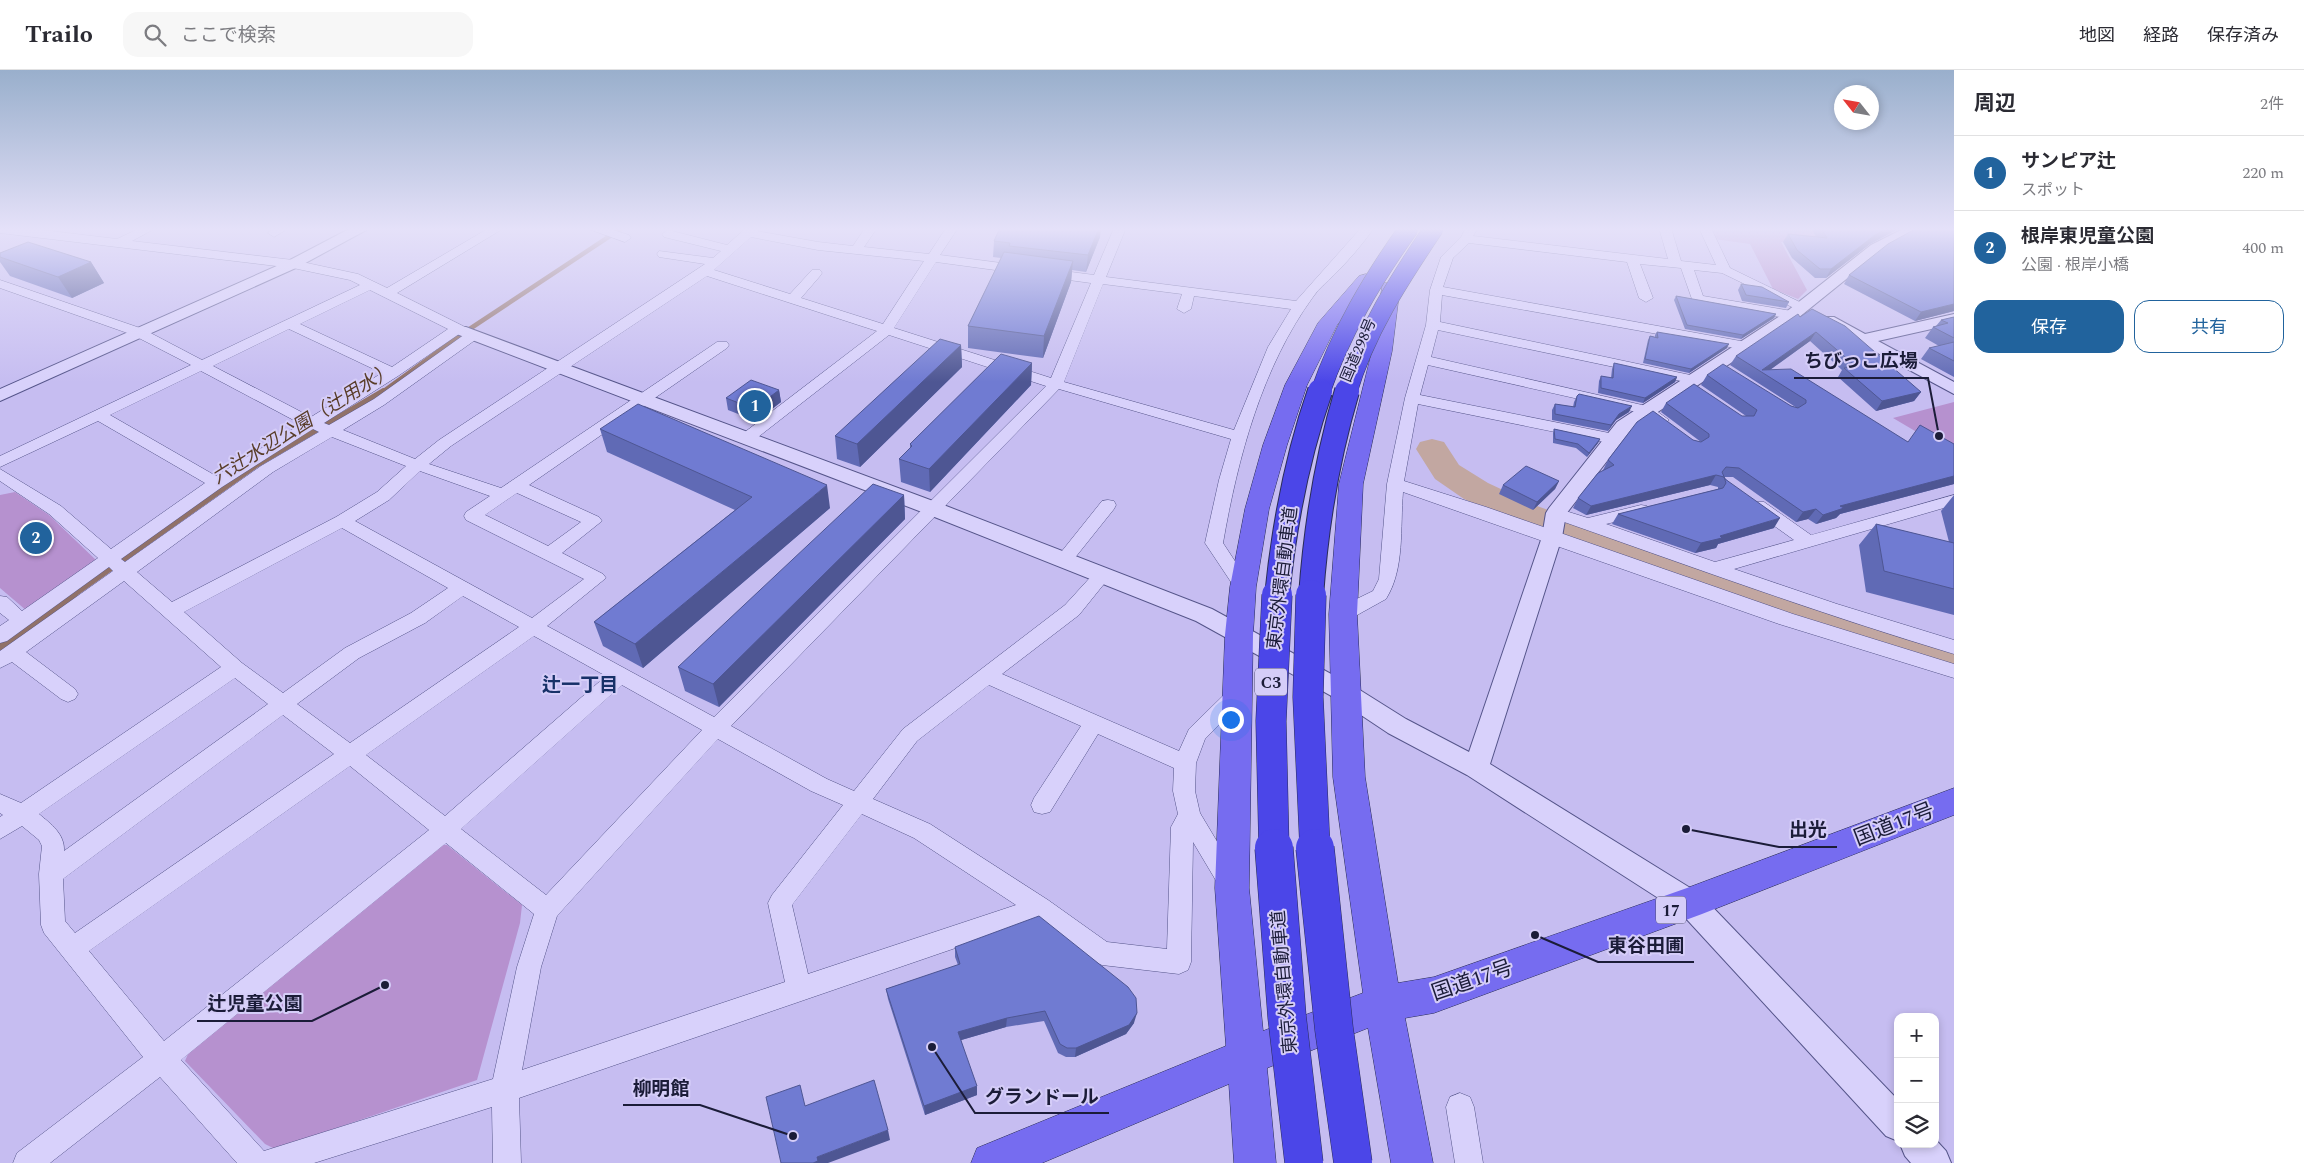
<!DOCTYPE html>
<html lang="ja">
<head>
<meta charset="utf-8">
<style>
  :root { --surface:#fff; --page:#f7f7f7; --text:#2b2b33; --muted:#7c7c81; --line:#e1e1e2; --accent:#21639d }
  body { margin:0; font-family:Spectral,"Noto Sans JP",serif; background:var(--page); color:var(--text) }
  .controls { position:absolute; right:15px; bottom:15px; display:grid; overflow:hidden; border-radius:10px; box-shadow:0 2px 8px #0003 }
  .controls button { width:45px; height:45px; display:grid; place-items:center; padding:0; border:0; border-bottom:1px solid var(--line); background:var(--surface); color:var(--text); font:25px sans-serif }
  .compass { position:absolute; left:1834px; top:15px; width:45px; height:45px; border-radius:50%; background:var(--surface); box-shadow:0 2px 8px #0003; rotate:301deg }
  .you { position:absolute; left:1230px; top:649px; width:18px; height:18px; margin:-12px; border:4px solid #fff; border-radius:50%; background:#1a73e8; box-shadow:0 0 0 8px #1a73e833 }
  .badge { display:grid; place-items:center; width:32px; height:32px; border-radius:50%; background:var(--accent); color:#fff; font-size:16px; font-weight:700 }
  .pin { position:absolute; translate:-50% -50%; border:2px solid #fff; box-shadow:0 1px 5px #0006 }
  .list { margin:0; padding:0; list-style:none }
  h2 { display:flex; justify-content:space-between; align-items:center; height:65px; margin:0; padding:0 20px; font-size:21px }
  h2 small { font-size:16px; font-weight:400; color:var(--muted) }
  .list li { display:grid; grid-template-columns:32px 1fr auto; gap:15px; align-items:center; box-sizing:border-box; height:75px; padding:0 20px; border-top:1px solid var(--line) }
  .list b { display:block; font-size:19px; white-space:nowrap }
  .list p { margin:0; font-size:16px; white-space:nowrap; color:var(--muted) }
  .list em { font-size:16px; font-style:normal; color:var(--muted) }
  .actions { display:flex; gap:10px; padding:15px 20px }
  .actions a { flex:1; padding:11px 0; border:1px solid var(--accent); border-radius:15px; text-align:center; font-size:18px; color:var(--accent) }
  .actions .main { background:var(--accent); color:#fff }
  .icon { flex:none; width:28px; height:28px; fill:none; stroke:currentColor; stroke-width:2; stroke-linecap:round; stroke-linejoin:round }
  .map { position:relative; flex:none; width:1954px; height:1093px; overflow:hidden }
  header { display:flex; align-items:center; gap:30px; box-sizing:border-box; height:70px; padding:0 25px; background:var(--surface); border-bottom:1px solid var(--line) }
  header strong { font-size:24px }
  nav { display:flex; gap:28px; margin-inline-start:auto; font-size:18px }
  .search { width:350px; height:45px; background:var(--page); display:flex; align-items:center; gap:12px; box-sizing:border-box; padding:0 18px; border-radius:15px; color:var(--muted); font-size:19px }
  main { display:flex }
  aside { flex:1; background:var(--surface) }
  .map>svg:first-child { display:block }
</style>
</head>
<body>
<header>
<strong>Trailo</strong>
<div class="search"><svg class="icon" aria-label="search" viewBox="0 0 24 24"><circle cx="10" cy="10" r="6"/><path d="M15 15l6 6"/></svg>ここで検索</div>
<nav><a>地図</a><a>経路</a><a>保存済み</a></nav>
</header>
<main>
<div class="map">
<svg width="1954" height="1093" viewBox="0 0 1954 1093">
  <rect width="100%" height="100%" fill="#c6bdf1"/>
  <path fill="#b691cf" d="M1709,158H1811L1821,176L1781,172L1807,220L1798,229L1773,219L1750,174L1714,169Z
    M1954,332V384L1893,348Z
    M15,422L49,445L97,491L27,541L0,518V425Z
    M436,775H447L522,835L520,853L477,1010L275,1079L265,1074L185,991L191,977Z"/>
  <g fill="none" stroke-linecap="round" stroke-linejoin="round">
    <path stroke="#907168" stroke-width="4.5" d="M381,323L462,264L622,158"/>
    <path stroke="#907168" stroke-width="5.5" d="M72,526L255,396L383,321"/>
    <path stroke="#907168" stroke-width="7" d="M0,577L74,525"/>
    <path fill="#c2a7a1" fill-rule="evenodd" d="M1432,369L1444,372L1459,395L1488,413L1537,436L1737,507L1954,571V601L1711,525L1513,452L1464,429L1435,409L1416,379L1420,372Z"/>
    <defs>
      <path id="minor" d="M0,158H26L117,169L140,158H156L132,171L293,190L358,204L387,218L489,158H504L397,223L465,257L467,260L465,263L459,264L398,306L324,353L329,355L374,329L468,262H478L480,265L478,268L384,335L343,360L415,389L439,370L705,194L659,187L657,184L659,181L713,188L721,181L664,167L662,164L668,160L727,175L746,158H760L757,161L818,172L853,176L865,158H877L864,177L929,184L946,158H958L940,185L1094,205L1114,158H1126L1106,207L1296,231L1361,158H1374C1362,175 1348,191 1334,205C1327,212 1319,218 1313,227C1262,297 1238,387 1223,473L1252,517L1249,521L1243,523L1237,521L1205,473L1219,410L1231,369L1059,319L731,656L827,709L854,721L903,659L1065,535L1096,501L1102,499L1108,501L1111,505L1108,509L1079,545L1002,604L1179,681L1189,659L1232,617L1239,614L1246,617L1249,622L1246,627L1205,669L1196,693L1195,721L1200,743L1237,805L1241,812L1237,819L1229,822L1221,819L1193,772L1191,892L1188,900L1179,904L1102,895L1093,891L1037,850L519,1028L521,1093H493L492,1037L314,1093H237L160,1007L50,1093H13L17,1083L143,987L44,863L41,855L39,804L42,776L39,770L22,756L0,769V747L3,745L0,743V724L21,733L221,597L124,511L26,582L75,619L78,624L75,629L68,632L61,629L12,592L0,598V581L113,501L109,497L7,571L0,573V556L9,550L0,543V526L7,527L22,541L98,488L49,444L0,411V399L61,436L111,479L205,413L98,351L0,397V386L191,295L133,265L0,218V210L143,259L202,290L360,215L350,210L293,198L0,163ZM751,167L818,180L924,191L883,254L801,228L820,206L822,203L820,200H812L790,224L714,200ZM936,192L1091,213L1051,308L894,258ZM707,206L877,261L741,365L739,368L741,371H753L889,265L1046,316L714,647L547,556L606,508L603,504L562,483L602,451L599,447L529,415L727,278L729,275L727,272H717L501,418L429,394L451,376ZM1103,214L1182,224L1177,239L1184,243L1191,239L1194,226L1291,239L1268,277L1234,360L1064,312ZM370,220L448,259L392,297L300,254ZM289,259L382,303L311,347L213,296ZM201,301L301,354L216,406L110,345ZM313,359L319,362L261,396L125,492L121,489L222,417ZM332,367L406,396L377,422L336,447L172,532L137,502L273,402ZM420,401L490,426L466,442L464,446L466,450L584,509L532,548L355,451L389,430ZM517,423L581,452L548,476L485,445ZM342,458L448,518L411,543L345,578L283,623L242,593L184,542ZM463,526L519,557L350,673L297,634L359,588L425,553ZM534,566L606,606L445,746L366,685ZM235,608L268,634L64,781C65,764 51,754 39,744ZM622,615L702,660L546,825L461,759ZM989,615L1081,656L1034,728L1031,735L1034,742L1042,744L1050,742L1098,664L1174,698L1173,721L1178,744L1171,757L1167,879L1107,872L1048,830L930,754L873,729L917,671ZM283,645L334,684L75,863L65,851L63,809ZM718,669L811,721L843,735L772,825L768,833L785,912L522,1000L541,897L557,846ZM350,696L429,760L164,971L89,881ZM862,744L914,768L1016,835L808,904L792,835ZM446,773L534,844L517,897L493,1009L264,1081L181,990Z
        M273,158H289L274,167L268,163Z
        M586,158H606L629,165L631,168L625,172Z
        M1466,158H1478L1473,166L1668,189L1659,158H1671L1681,191L1716,195L1699,158H1711L1730,198L1808,236L1806,239H1796L1722,203L1694,200L1703,226L1792,241L1799,245L1792,249L1693,232L1681,198L1640,194L1653,228L1646,232L1639,228L1627,192L1469,173L1453,188L1443,217L1746,272L1753,276L1746,280L1442,225L1440,252L1695,306L1702,310L1695,314L1438,260L1431,287L1651,337L1669,350L1661,355L1641,343L1428,295L1420,325L1614,364L1622,369L1614,374L1418,334L1404,411L1486,437L1793,544L1954,594V608L1779,554L1403,422C1400,457 1405,499 1386,529L1350,549L1343,551L1336,549L1334,544L1336,539L1373,521L1379,509L1387,414L1405,328L1426,255L1430,220L1441,187L1461,167Z
        M1954,425V435L1734,499L1837,534L1954,570V584C1817,543 1684,494 1550,447L1548,443L1550,439L1556,438L1588,448L1641,435L1647,436L1649,440L1647,444L1606,454L1715,492L1794,470L1752,440L1750,436L1752,432H1764L1811,465Z
        M1108,430L1114,431L1116,435L1114,439L1070,494H1058L1055,490L1058,486L1102,431Z
        M1460,1023L1470,1027L1474,1037L1483,1093H1455L1446,1037L1450,1027Z"/>
      <path id="tertiary" d="M351,158H370L298,197L0,331V319L288,191Z
        M1905,158H1924L1881,181L1798,248L1631,360L1566,444L1562,467L1490,694L1700,824L1898,1030V1071L1886,1066L1680,842L1467,705L1388,663L1337,629L1196,551L927,444L454,263L452,260L454,257H466L941,434L1212,539L1355,617L1406,649L1469,682L1542,467L1546,443L1549,438L1617,352L1786,242L1871,175Z
        M1954,244V254L1878,271L1954,312V324L1822,253L1820,250L1822,247H1834L1865,264Z
        M1935,1069L1946,1081L1951,1093H1911L1905,1086L1900,1074H1935Z"/>
      <path id="trunk" d="M1366,204L1373,206L1375,210L1337,255L1307,315L1287,375L1269,439L1256,517L1253,565L1249,818L1263,961L1363,923L1333,707L1329,544L1339,414L1372,281L1382,217L1384,213H1398L1400,217L1392,281L1363,414L1357,544L1365,707L1398,913L1434,907L1687,818L1954,718V745L1702,844L1434,943L1405,948L1433,1093H1391L1368,958L1267,998L1276,1093H1234L1229,1014L1042,1093H971L977,1078L1226,976L1215,818L1225,565L1230,517L1245,439L1263,375L1285,315L1318,253L1359,206Z"/>
    </defs>
    <use href="#minor" stroke="#55558a" stroke-width="1"/>
    <use href="#tertiary" stroke="#55558a" stroke-width="2"/>
    <use href="#trunk" stroke="#2a2d57" stroke-width="1"/>
    <use href="#minor" fill="#d8d1fb" fill-rule="evenodd"/>
    <use href="#tertiary" fill="#d8d1fb" fill-rule="evenodd"/>
    <use href="#trunk" fill="#766cf0" fill-rule="evenodd"/>
    <defs>
      <path id="motorway-bridge-far3" d="M1320,323C1341,262 1372,210 1409,158
        M1347,323C1365,262 1399,210 1434,158"/>
      <path id="motorway-bridge-far2" d="M1277,526C1284,456 1297,387 1320,321
        M1311,526C1316,456 1327,388 1347,321"/>
      <path id="motorway-bridge-far1" d="M1311,525L1308,627L1315,779
        M1274,779L1271,651L1277,525"/>
      <path id="motorway-bridge" d="M1274,778L1287,947L1304,1093
        M1315,778L1334,959L1353,1093"/>
    </defs>
    <use href="#motorway-bridge-far3" stroke="#2a2d57" stroke-width="20" stroke-linecap="butt"/>
    <use href="#motorway-bridge-far2" stroke="#2a2d57" stroke-width="26" stroke-linecap="butt"/>
    <use href="#motorway-bridge-far1" stroke="#2a2d57" stroke-width="31" stroke-linecap="butt"/>
    <use href="#motorway-bridge" stroke="#2a2d57" stroke-width="39" stroke-linecap="butt"/>
    <use href="#motorway-bridge-far3" stroke="#4b46e8" stroke-width="19"/>
    <use href="#motorway-bridge-far2" stroke="#4b46e8" stroke-width="24"/>
    <use href="#motorway-bridge-far1" stroke="#4b46e8" stroke-width="30"/>
    <use href="#motorway-bridge" stroke="#4b46e8" stroke-width="38"/>
  </g>
  <path fill="#606ab5" d="M1811,158H1900L1870,174L1826,208H1815L1792,188L1783,172L1788,164L1816,167Z
    M1954,158V241L1915,251L1844,214L1849,205Z
    M1100,167L1086,202L1072,200L1071,212L1043,288L968,278V256L1001,188L993,187L994,171Z
    M0,183L91,192L104,213L72,228L10,206L0,192Z
    M1741,214L1789,232L1786,238L1742,231L1738,220Z
    M1676,226L1776,244L1774,248L1741,269L1685,259L1674,230Z
    M1800,247L1921,322L1914,331L1876,341L1838,307L1842,300L1810,271L1770,300L1908,372L1954,374V414L1840,444L1836,448L1816,454L1808,449L1796,452L1733,407H1724L1774,458L1718,474L1716,478L1695,483L1612,454L1618,444L1718,419V417L1710,415L1586,445L1573,438L1578,428L1603,400L1608,390L1693,370L1701,372L1661,342L1666,333L1742,346H1746L1701,315L1707,305L1797,338L1730,295L1736,286Z
    M1954,247V307L1921,289L1929,278L1939,276L1925,268L1933,257L1936,256L1941,250Z
    M1657,262L1727,278L1689,303L1643,293L1648,270L1650,266L1655,267V265Z
    M961,275L962,297L860,397L837,389L835,366Z
    M1032,293L1031,315L930,422L901,412L899,389L910,378V374Z
    M1614,293L1677,307L1675,312L1643,333L1598,323L1599,311L1601,306L1611,308L1612,299Z
    M779,320L781,332L756,351L728,340L726,328Z
    M1577,326L1629,342L1616,350L1608,361L1552,350V340L1555,334L1573,337L1574,332Z
    M600,359L830,438L643,598L603,576L594,552L735,440L607,382Z
    M1554,359L1600,369L1598,373L1587,387L1576,378L1553,373V363Z
    M1559,411L1555,419L1533,440L1499,424L1503,415Z
    M904,425L905,449L719,637L685,621L678,597Z
    M1954,425V545L1866,522L1859,475L1876,454L1949,472L1941,441Z
    M955,877L1134,953L1126,964L1075,987H1066L1058,983L1044,951L1006,957L961,970L977,1025L925,1045L888,929L886,919L958,895L955,887Z"/>
  <path fill="#4e5693" d="M1099,158H1101L1100,167L1086,202L1088,185Z
    M1888,158H1900L1870,174L1826,208L1831,199L1875,165Z
    M1073,191L1071,212L1043,288L1044,266Z
    M91,192L104,213L72,228L58,207Z
    M1954,234V241L1915,251L1921,242Z
    M1776,244L1774,248L1741,269L1743,265Z
    M1816,262L1810,271L1764,304L1762,300Z
    M1729,274L1727,278L1689,303L1691,299Z
    M961,275L962,297L860,397L857,374Z
    M1032,293L1031,315L930,422L929,399Z
    M1677,307L1675,312L1643,333L1645,328Z
    M779,320L781,332L756,351L754,339Z
    M1921,322L1914,331L1876,341L1882,331Z
    M1632,336L1629,342L1616,350L1608,361L1611,355L1619,344Z
    M1600,369L1598,373L1587,387L1589,383Z
    M1716,405L1710,415L1586,445L1591,436Z
    M1954,406V414L1840,444L1836,448L1816,454L1823,445L1840,436Z
    M1559,411L1555,419L1533,440L1537,432Z
    M827,415L830,438L643,598L635,574Z
    M904,425L905,449L719,637L713,614Z
    M1816,439L1808,449L1796,452L1803,442Z
    M1780,448L1774,458L1718,474L1716,478L1695,483L1701,473L1720,466Z
    M1137,943L1134,953L1126,964L1075,987L1076,978Z
    M1007,948L1006,957L958,971V962Z
    M977,1016V1025L925,1045L924,1036Z
    M888,1060L890,1070L828,1093H813L817,1087Z"/>
  <path fill="#707bd2" stroke="#4e5693" d="M1000,158H1099L1088,185L1009,176L1010,173L994,171Z
    M1821,158H1888L1875,165L1831,199H1820L1797,180L1788,164L1827,168Z
    M1917,158H1954V234L1921,242L1849,205L1888,174Z
    M28,172L91,192L58,207L0,187V183Z
    M1004,182L1073,191L1044,266L968,256Z
    M1741,214L1762,217L1789,232L1746,225Z
    M1676,226L1776,244L1743,265L1687,255Z
    M1812,239L1845,256L1921,322L1882,331L1844,298L1857,297L1816,262L1762,300L1791,299L1908,372L1920,355L1954,374V406L1840,436L1844,438L1823,445L1816,439L1803,442L1739,398L1726,397L1722,402L1725,409L1780,448L1720,466L1722,468L1701,473L1618,444L1723,418L1726,413L1724,407L1716,405L1591,436L1578,428L1598,403L1614,395L1608,390L1637,352L1653,341L1693,370L1701,372L1709,367V364L1666,333L1694,314L1742,346H1754L1757,340L1707,305L1723,294L1791,336L1798,338L1806,333V330L1736,286L1798,244L1800,247Z
    M1954,247V268L1933,257L1948,253L1941,250Z
    M1657,262L1729,274L1691,299L1645,289L1650,266L1658,268Z
    M940,269L961,275L857,374L835,366Z
    M1954,272V291L1929,278Z
    M1001,284L1032,293L929,399L899,389L912,376L910,374Z
    M1614,293L1677,307L1645,328L1601,318V306L1613,308Z
    M751,310L779,320L754,339L726,328Z
    M1579,324L1632,336L1619,344L1611,355L1555,344V334L1575,337L1577,326Z
    M638,334L827,415L635,574L594,552L752,427L600,359Z
    M1554,359L1600,369L1589,383L1578,374L1555,369Z
    M1526,396L1559,411L1537,432L1503,415Z
    M873,414L904,425L713,614L678,597Z
    M1876,454L1954,473V519L1884,501Z
    M1039,846L1128,917L1136,928L1137,943L1129,955L1076,978H1067L1060,974L1045,941L1007,948L958,962L977,1016L924,1036L886,919L960,894L955,877Z
    M874,1010L888,1060L817,1087L818,1091L813,1093H781L766,1027L800,1015L805,1036Z"/>
  <linearGradient id="sky" x2="0" y2="1"><stop stop-color="#99afcc"/><stop offset="0.51" stop-color="#e5e1f9"/><stop offset="1" stop-color="#e5e1f9" stop-opacity="0"/></linearGradient>
  <rect width="1954" height="312" fill="url(#sky)"/>
  <g text-anchor="middle" stroke-width="4" stroke-linejoin="round" paint-order="stroke">
    <g font-size="15" fill="#1b1c38" stroke="#d5cdf8">
      <text transform="translate(1358 280) rotate(-67)" y="5">国道298号</text>
    </g>
    <g fill="#d5cdf8" stroke="#535172" stroke-width="1">
      <rect x="1255" y="598.5" width="32" height="27" rx="4"/>
      <rect x="1656" y="826.5" width="30" height="27" rx="4"/>
    </g>
    <g font-size="16" font-weight="bold" fill="#1b1c38">
      <text x="1271" y="618">C3</text>
      <text x="1671" y="846">17</text>
    </g>
    <g font-size="18" fill="#1b1c38" stroke="#d5cdf8">
      <text transform="translate(1282 508) rotate(-83)" y="6">東京外環自動車道</text>
      <text transform="translate(1284 912) rotate(-95)" y="6">東京外環自動車道</text>
    </g>
    <g font-size="19" font-style="italic" fill="#593d29" stroke="#d5cdf8">
      <text transform="translate(302 353) rotate(-32)" y="7">六辻水辺公園（辻用水）</text>
    </g>
    <g font-size="19" font-weight="bold" fill="#173168" stroke="#d5cdf8">
      <text x="580" y="621">辻一丁目</text>
    </g>
    <g font-size="21" fill="#1b1c38" stroke="#d5cdf8">
      <text transform="translate(1894 754) rotate(-21)" y="7">国道17号</text>
      <text transform="translate(1472 910) rotate(-19)" y="7">国道17号</text>
    </g>
  </g>
  <path fill="none" stroke="#1b1c38" stroke-width="2" d="M1939 366L1928 308H1794M1686 759L1779 777H1837M1535 865L1598 892H1694M385 915L312 951H197M793 1066L700 1035H623M932 977L975 1043H1109"/>
  <g fill="#1b1c38" stroke="#d5cdf8" stroke-width="2">
    <circle cx="1939" cy="366" r="5"/>
    <circle cx="1686" cy="759" r="5"/>
    <circle cx="1535" cy="865" r="5"/>
    <circle cx="385" cy="915" r="5"/>
    <circle cx="793" cy="1066" r="5"/>
    <circle cx="932" cy="977" r="5"/>
  </g>
  <g font-size="19" text-anchor="middle" font-weight="bold" fill="#1b1c38" stroke="#d5cdf8" stroke-width="4" stroke-linejoin="round" paint-order="stroke">
    <text x="1861" y="297">ちびっこ広場</text>
    <text x="1808" y="766">出光</text>
    <text x="1646" y="882">東谷田圃</text>
    <text x="255" y="940">辻児童公園</text>
    <text x="661" y="1025">柳明館</text>
    <text x="1042" y="1033">グランドール</text>
  </g>
</svg>
<div class="controls">
<button>+</button>
<button>−</button>
<button><svg class="icon" aria-label="layers" viewBox="0 0 24 24"><path d="M12 4l9 5-9 5-9-5zM3 14l9 5 9-5"/></svg></button>
</div>
<svg class="compass" viewBox="-18 -18 36 36"><path d="M0-13l5 13h-10z" fill="#e53935"/><path d="M0 13l5-13h-10z" fill="#7c7c81"/></svg>
<div class="you"></div>
<div class="pin badge" style="left:755px;top:336px">1</div>
<div class="pin badge" style="left:36px;top:468px">2</div>
</div>
<aside>
<h2>周辺<small>2件</small></h2>
<ul class="list">
<li><span class="badge">1</span><div><b>サンピア辻</b><p>スポット</p></div><em>220 m</em></li>
<li><span class="badge">2</span><div><b>根岸東児童公園</b><p>公園 · 根岸小橋</p></div><em>400 m</em></li>
</ul>
<div class="actions"><a class="main">保存</a><a>共有</a></div>
</aside>
</main>
</body>
</html>
